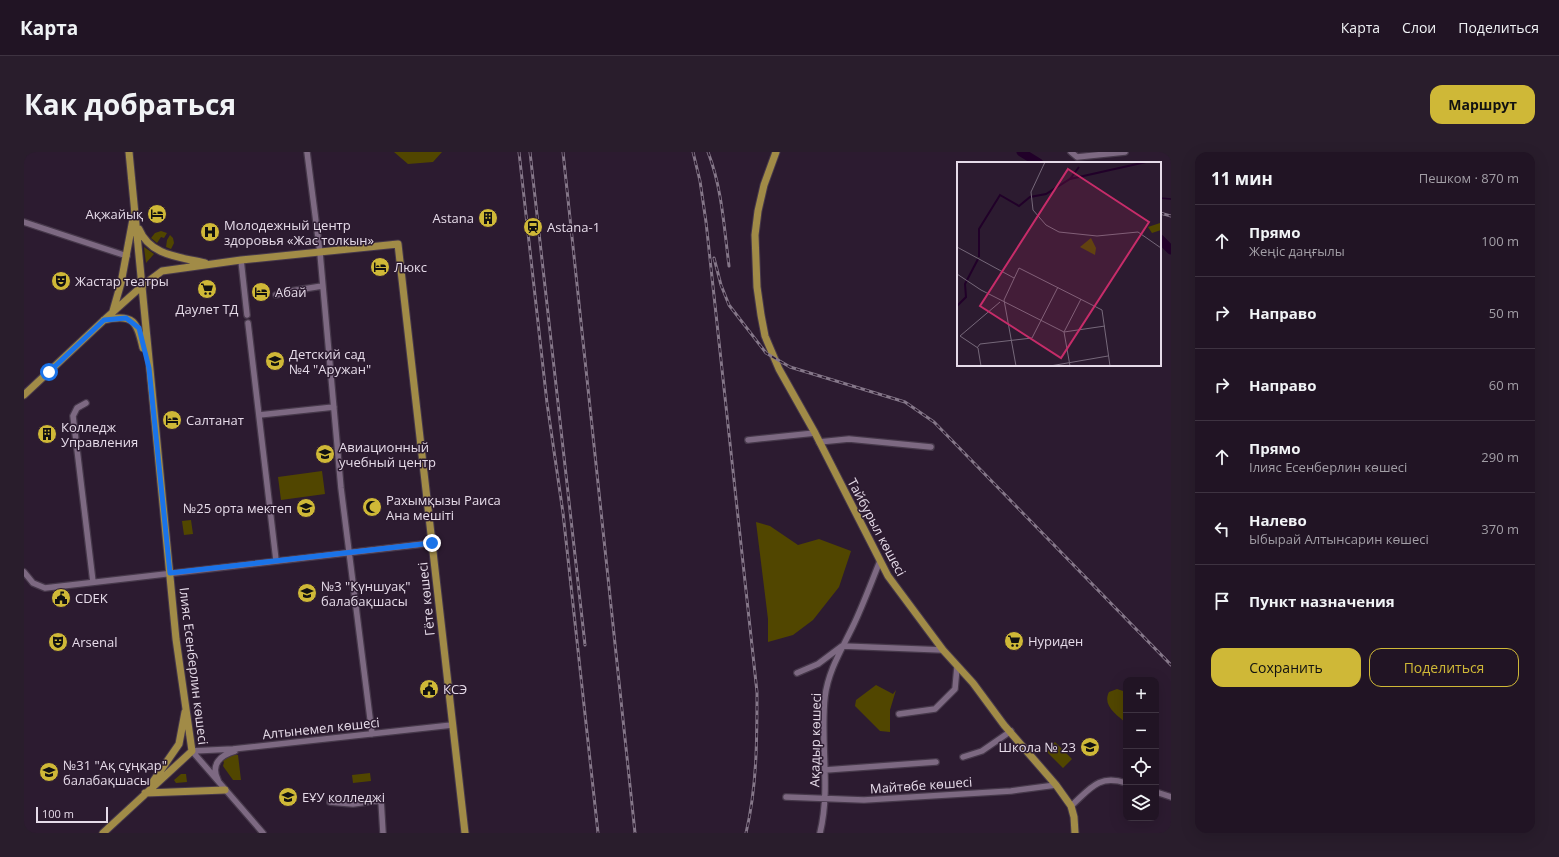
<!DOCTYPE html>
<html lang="ru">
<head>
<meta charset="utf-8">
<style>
  :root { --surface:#211424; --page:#291d2c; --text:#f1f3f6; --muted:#a29ea6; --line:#3e3341; --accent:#cfb837 }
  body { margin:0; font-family:"Open Sans",sans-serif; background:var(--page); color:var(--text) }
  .controls { position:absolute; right:12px; bottom:12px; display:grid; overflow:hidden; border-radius:8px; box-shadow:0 4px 16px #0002 }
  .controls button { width:36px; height:36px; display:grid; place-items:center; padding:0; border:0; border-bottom:1px solid var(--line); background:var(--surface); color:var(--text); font:20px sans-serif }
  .scale { position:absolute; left:12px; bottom:10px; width:72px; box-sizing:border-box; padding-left:4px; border:2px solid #e6dbe9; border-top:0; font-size:11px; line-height:14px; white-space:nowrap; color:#e6dbe9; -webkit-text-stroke:3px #2c1b30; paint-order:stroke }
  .stop { position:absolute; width:12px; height:12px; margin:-9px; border:3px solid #1a73e8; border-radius:50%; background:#fff }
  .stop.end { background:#1a73e8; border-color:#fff; box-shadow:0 1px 4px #0008 }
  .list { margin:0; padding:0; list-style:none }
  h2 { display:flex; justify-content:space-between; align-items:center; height:52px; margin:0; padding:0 16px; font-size:17px }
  h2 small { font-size:13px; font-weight:400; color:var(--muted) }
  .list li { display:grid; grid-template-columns:26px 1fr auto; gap:12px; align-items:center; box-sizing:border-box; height:72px; padding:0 16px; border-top:1px solid var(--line) }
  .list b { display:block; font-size:15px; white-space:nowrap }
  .list p { margin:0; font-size:13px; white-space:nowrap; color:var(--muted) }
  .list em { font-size:13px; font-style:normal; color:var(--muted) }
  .actions { display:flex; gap:8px; padding:12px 16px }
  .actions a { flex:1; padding:9px 0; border:1px solid var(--accent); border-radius:12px; text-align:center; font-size:14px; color:var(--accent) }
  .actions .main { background:var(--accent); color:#111 }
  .icon { flex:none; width:22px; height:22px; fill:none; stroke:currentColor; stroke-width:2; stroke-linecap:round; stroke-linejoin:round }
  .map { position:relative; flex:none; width:1147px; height:681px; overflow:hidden; border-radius:12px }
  header { display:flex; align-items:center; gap:24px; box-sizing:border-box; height:56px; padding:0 20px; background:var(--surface); border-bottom:1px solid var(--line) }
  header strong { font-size:19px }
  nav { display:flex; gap:22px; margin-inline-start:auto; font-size:14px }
  .intro { display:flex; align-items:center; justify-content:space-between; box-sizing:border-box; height:96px; padding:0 24px }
  h1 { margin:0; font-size:28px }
  .button { padding:10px 18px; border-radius:12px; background:var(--accent); color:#111; font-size:14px; font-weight:700 }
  main { display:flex; gap:24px; padding:0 24px }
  aside { flex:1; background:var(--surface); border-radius:12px; box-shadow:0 4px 16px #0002 }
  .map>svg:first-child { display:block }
</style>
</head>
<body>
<header>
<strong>Карта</strong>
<nav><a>Карта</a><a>Слои</a><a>Поделиться</a></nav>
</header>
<div class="intro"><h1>Как добраться</h1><a class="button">Маршрут</a></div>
<main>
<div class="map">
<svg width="1147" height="681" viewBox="0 0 1147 681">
  <rect width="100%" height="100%" fill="#2c1b30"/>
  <path fill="#514600" d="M370,0H418L409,10L384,12Z
    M137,79L143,81L140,86L137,85L133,91L127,86L131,81Z
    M146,83L149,86L150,91L147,97L142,95L143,88Z
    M120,95L130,102L122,111Z
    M298,319L301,342L257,348L254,325Z
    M167,368L169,382L160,383L158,369Z
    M732,370L746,374L774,393L795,387L827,399L815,435L789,468L769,483L744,490V467Z
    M852,533L869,542L872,538L866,558V580L856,579L831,554L832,548Z
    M1093,537L1102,540V571C1093,563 1078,554 1085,540Z
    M1031,590L1048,607L1039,616L1022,599Z
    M203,602L214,603L217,628H209L199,614L200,610L197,608Z
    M346,621L347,629L329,631L328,623Z
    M157,622H162L163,630L152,631L150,628Z"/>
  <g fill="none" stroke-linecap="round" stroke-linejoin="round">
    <path stroke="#210029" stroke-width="1.5" d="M1136,46L1147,47"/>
    <path stroke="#210029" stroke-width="9" d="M997,0L1015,11
      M1136,87L1147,98"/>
    <defs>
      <path id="minor" d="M283,0L296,101L317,336L348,582
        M1047,0L1053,5L1101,0
        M0,70L103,104
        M217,108L223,163
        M252,143L267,139L298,134
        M224,171L252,408
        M62,251L53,256L49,264L69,430
        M235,263L310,255
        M724,288L791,281
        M795,290L825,287L907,295
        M0,420L9,431L21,436L408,391
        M773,521L794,512L818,494L919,498
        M875,562L911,557L931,537L933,515
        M168,599L209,597L428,573
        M168,599L239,681
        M939,605L958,599L987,579
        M801,618L912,610
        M194,628C186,612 197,603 211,599
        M1132,640L1147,645
        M762,645L840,648L987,639L1032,633
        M306,650L329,652L357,648L359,681
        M1047,654C1066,637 1074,622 1102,631
        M796,681C807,636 796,590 801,545C804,519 818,497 829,474C839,453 847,431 856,409"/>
      <path id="major" d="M752,0L740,33L734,59L731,83L733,135L737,163L741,184L755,217L791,281L864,424L919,498L949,531L980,573L1032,633L1047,654L1050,665L1051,681
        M115,77C126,104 156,105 181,111
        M89,159L97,131L109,67
        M80,168C110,161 113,170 119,196
        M0,243L80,168L118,134L138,119L217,108L374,92L441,681
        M128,631L155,592L161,560
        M121,641L201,638
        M79,681L168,599L152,487L105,0"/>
    </defs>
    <use href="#minor" stroke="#46384a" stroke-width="8"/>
    <use href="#major" stroke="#46384a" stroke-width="9"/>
    <use href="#minor" stroke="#7d6982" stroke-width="5.5"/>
    <use href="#major" stroke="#a18b47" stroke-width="7"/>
    <defs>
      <path id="rail" d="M495,0L523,251L539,361L574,681
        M506,0L561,493
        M539,0L611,681
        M669,0L676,29L682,70L733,540C733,587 733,635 722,681
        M684,0C698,36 700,75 705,114
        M1136,61L1147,64
        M690,106L697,133L705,153L742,201L766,215L881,250L910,270L1147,513"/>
    </defs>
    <use href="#rail" stroke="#857789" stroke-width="3"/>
    <use href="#rail" stroke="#2c1b30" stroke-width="1.5" stroke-dasharray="4.5" stroke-linecap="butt"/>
  </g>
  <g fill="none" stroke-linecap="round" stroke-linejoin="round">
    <path stroke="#1a73e8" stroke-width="5" d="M25,220L80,168L102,166L115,176L125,216L146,421L408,391"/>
  </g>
  <defs>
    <symbol id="hotel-disc" viewBox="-11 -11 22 22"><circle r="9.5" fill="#cfb837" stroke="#2c1b30"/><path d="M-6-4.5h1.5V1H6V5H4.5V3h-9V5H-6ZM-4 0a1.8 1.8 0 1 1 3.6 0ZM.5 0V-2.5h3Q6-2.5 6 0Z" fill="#111"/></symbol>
    <symbol id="building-disc" viewBox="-11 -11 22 22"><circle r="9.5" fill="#cfb837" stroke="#2c1b30"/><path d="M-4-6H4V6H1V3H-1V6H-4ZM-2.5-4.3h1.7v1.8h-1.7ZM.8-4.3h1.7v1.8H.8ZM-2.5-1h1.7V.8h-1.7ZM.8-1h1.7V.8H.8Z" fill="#111"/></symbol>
    <symbol id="station-disc" viewBox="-11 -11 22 22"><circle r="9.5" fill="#cfb837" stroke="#2c1b30"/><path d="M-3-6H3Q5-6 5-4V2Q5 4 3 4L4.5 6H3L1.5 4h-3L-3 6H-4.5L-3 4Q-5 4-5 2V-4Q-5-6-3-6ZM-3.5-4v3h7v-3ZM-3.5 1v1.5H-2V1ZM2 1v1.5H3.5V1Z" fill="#111"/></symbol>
    <symbol id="hospital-disc" viewBox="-11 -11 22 22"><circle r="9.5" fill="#cfb837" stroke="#2c1b30"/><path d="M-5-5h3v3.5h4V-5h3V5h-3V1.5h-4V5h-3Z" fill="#111"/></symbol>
    <symbol id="theatre-disc" viewBox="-11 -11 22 22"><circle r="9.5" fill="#cfb837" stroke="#2c1b30"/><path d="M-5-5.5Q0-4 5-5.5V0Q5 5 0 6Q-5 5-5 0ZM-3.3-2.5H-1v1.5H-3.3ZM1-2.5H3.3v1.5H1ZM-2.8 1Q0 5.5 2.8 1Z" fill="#111"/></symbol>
    <symbol id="supermarket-disc" viewBox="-11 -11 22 22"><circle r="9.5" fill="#cfb837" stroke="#2c1b30"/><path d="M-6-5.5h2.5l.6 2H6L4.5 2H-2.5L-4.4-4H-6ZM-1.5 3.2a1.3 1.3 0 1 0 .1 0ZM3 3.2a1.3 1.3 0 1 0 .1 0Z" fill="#111"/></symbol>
    <symbol id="school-disc" viewBox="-11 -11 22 22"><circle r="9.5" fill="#cfb837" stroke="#2c1b30"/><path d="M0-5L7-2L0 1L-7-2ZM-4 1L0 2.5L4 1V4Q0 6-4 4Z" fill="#111"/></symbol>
    <symbol id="university-disc" viewBox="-11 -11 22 22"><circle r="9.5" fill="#cfb837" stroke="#2c1b30"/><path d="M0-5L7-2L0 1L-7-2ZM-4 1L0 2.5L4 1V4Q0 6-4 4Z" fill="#111"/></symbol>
    <symbol id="mosque-disc" viewBox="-11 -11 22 22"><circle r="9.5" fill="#cfb837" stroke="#2c1b30"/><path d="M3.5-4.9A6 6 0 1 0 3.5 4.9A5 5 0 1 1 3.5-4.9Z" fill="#111"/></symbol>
    <symbol id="civic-disc" viewBox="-11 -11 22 22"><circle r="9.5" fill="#cfb837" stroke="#2c1b30"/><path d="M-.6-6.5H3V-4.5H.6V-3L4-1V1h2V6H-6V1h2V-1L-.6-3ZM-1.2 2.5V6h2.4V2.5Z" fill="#111"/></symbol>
  </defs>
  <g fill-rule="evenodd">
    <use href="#hotel-disc" x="122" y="51" width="22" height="22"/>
    <use href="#building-disc" x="453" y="55" width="22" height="22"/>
    <use href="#station-disc" x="498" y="64" width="22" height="22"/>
    <use href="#hospital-disc" x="175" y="69" width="22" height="22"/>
    <use href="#hotel-disc" x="345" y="104" width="22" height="22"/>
    <use href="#theatre-disc" x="26" y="118" width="22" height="22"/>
    <use href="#supermarket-disc" x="172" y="126" width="22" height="22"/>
    <use href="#hotel-disc" x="226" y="129" width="22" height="22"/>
    <use href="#school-disc" x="240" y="198" width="22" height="22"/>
    <use href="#hotel-disc" x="137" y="257" width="22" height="22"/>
    <use href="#building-disc" x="12" y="271" width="22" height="22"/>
    <use href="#university-disc" x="290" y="291" width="22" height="22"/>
    <use href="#mosque-disc" x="337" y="344" width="22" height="22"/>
    <use href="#school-disc" x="271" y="345" width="22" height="22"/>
    <use href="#school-disc" x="272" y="430" width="22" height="22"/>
    <use href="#civic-disc" x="26" y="435" width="22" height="22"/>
    <use href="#supermarket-disc" x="979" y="478" width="22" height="22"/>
    <use href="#theatre-disc" x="23" y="479" width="22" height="22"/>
    <use href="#civic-disc" x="394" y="526" width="22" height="22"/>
    <use href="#school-disc" x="1055" y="584" width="22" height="22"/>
    <use href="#school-disc" x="14" y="609" width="22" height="22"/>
    <use href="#university-disc" x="253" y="634" width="22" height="22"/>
  </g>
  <g text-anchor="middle" stroke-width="3" stroke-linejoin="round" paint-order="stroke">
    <g font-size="13" fill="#e6dbe9" stroke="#2c1b30" text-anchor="start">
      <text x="119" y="67" text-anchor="end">Ақжайық</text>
      <text x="450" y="71" text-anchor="end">Astana</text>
      <text x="200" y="78">Молодежный центр<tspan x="200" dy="15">здоровья «Жас толкын»</tspan></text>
      <text x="523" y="80">Astana-1</text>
      <text x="370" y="120">Люкс</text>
      <text x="51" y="134">Жастар театры</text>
      <text x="251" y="145">Абай</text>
      <text x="183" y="162" text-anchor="middle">Даулет ТД</text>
      <text x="265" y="207">Детский сад<tspan x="265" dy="15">№4 "Аружан"</tspan></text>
      <text x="162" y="273">Салтанат</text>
      <text x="37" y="280">Колледж<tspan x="37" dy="15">Управления</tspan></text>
      <text x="315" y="300">Авиационный<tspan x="315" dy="15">учебный центр</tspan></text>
      <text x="362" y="353">Рахымқызы Раиса<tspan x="362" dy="15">Ана мешіті</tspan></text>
      <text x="268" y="361" text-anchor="end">№25 орта мектеп</text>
      <text x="297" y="439">№3 "Күншуақ"<tspan x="297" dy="15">балабақшасы</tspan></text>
      <text x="51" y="451">CDEK</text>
      <text x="1004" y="494">Нуриден</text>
      <text x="48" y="495">Arsenal</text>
      <text x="419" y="542">КСЭ</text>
      <text x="1052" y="600" text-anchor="end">Школа № 23</text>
      <text x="39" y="618">№31 "Ақ сұңқар"<tspan x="39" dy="15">балабақшасы</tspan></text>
      <text x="278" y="650">ЕҰУ колледжі</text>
    </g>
    <g font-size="13" fill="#e6dbe9" stroke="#2c1b30">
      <text transform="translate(853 375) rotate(62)" y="5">Тайбурыл көшесі</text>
      <text transform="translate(402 447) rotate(-96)" y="5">Гёте көшесі</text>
      <text transform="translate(170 514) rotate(83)" y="5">Ілияс Есенберлин көшесі</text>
      <text transform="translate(297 576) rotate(-6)" y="5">Алтынемел көшесі</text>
      <text transform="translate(791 588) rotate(-89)" y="5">Ақадыр көшесі</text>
      <text transform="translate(897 633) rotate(-4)" y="5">Майтөбе көшесі</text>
    </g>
  </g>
  <g transform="translate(933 10)">
    <rect width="204" height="204" fill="#2c1b30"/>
    <path d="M203,61L204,68L195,71L191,65ZM134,76L139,86L138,93L123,85Z" fill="#514600"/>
    <path fill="none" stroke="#210029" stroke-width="2" d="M113,17L122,5M22,95V67L43,33L62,44L73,35L89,32L113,17L189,0M0,144L9,135L8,122L21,97"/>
    <path fill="none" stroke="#76687a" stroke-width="1" d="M88,0L74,30L76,48L89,63L102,70L140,74L181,70L204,86M0,85L57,116M0,112L24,128L107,170L113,204M107,170L148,164M107,170L124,137M20,186L23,182L75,176L101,125M24,204L21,186L3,174L43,140M59,204L47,138L62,106L145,148L153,204M93,204L151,194"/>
    <path fill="#c62c69" fill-opacity="0.15" stroke="#c62c69" stroke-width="2" d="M111,7L192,60L104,196L23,144Z"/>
    <rect width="204" height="204" fill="none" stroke="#e6dbe9" stroke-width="2"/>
  </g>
</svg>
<div class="controls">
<button>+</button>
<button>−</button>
<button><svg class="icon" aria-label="locate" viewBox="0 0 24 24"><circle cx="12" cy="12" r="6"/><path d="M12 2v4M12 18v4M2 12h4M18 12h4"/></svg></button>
<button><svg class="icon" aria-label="layers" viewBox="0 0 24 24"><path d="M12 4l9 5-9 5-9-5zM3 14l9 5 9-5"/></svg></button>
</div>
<div class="scale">100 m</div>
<div class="stop" style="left:25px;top:220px"></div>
<div class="stop end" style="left:408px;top:391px"></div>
</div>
<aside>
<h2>11 мин<small>Пешком · 870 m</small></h2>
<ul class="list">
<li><svg class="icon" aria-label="ahead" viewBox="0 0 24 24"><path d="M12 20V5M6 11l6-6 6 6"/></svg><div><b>Прямо</b><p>Жеңіс даңғылы</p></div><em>100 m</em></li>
<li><svg class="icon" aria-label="right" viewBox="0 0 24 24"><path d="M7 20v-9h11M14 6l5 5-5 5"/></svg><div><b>Направо</b></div><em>50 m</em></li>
<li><svg class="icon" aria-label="right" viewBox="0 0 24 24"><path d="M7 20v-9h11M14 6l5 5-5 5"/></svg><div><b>Направо</b></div><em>60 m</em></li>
<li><svg class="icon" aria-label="ahead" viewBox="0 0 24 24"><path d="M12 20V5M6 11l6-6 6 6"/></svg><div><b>Прямо</b><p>Ілияс Есенберлин көшесі</p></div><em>290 m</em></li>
<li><svg class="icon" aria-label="left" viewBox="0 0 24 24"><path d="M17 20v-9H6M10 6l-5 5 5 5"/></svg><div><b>Налево</b><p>Ыбырай Алтынсарин көшесі</p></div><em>370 m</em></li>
<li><svg class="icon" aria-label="arrive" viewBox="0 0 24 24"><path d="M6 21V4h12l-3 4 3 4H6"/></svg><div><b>Пункт назначения</b></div></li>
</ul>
<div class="actions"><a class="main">Сохранить</a><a>Поделиться</a></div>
</aside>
</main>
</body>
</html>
